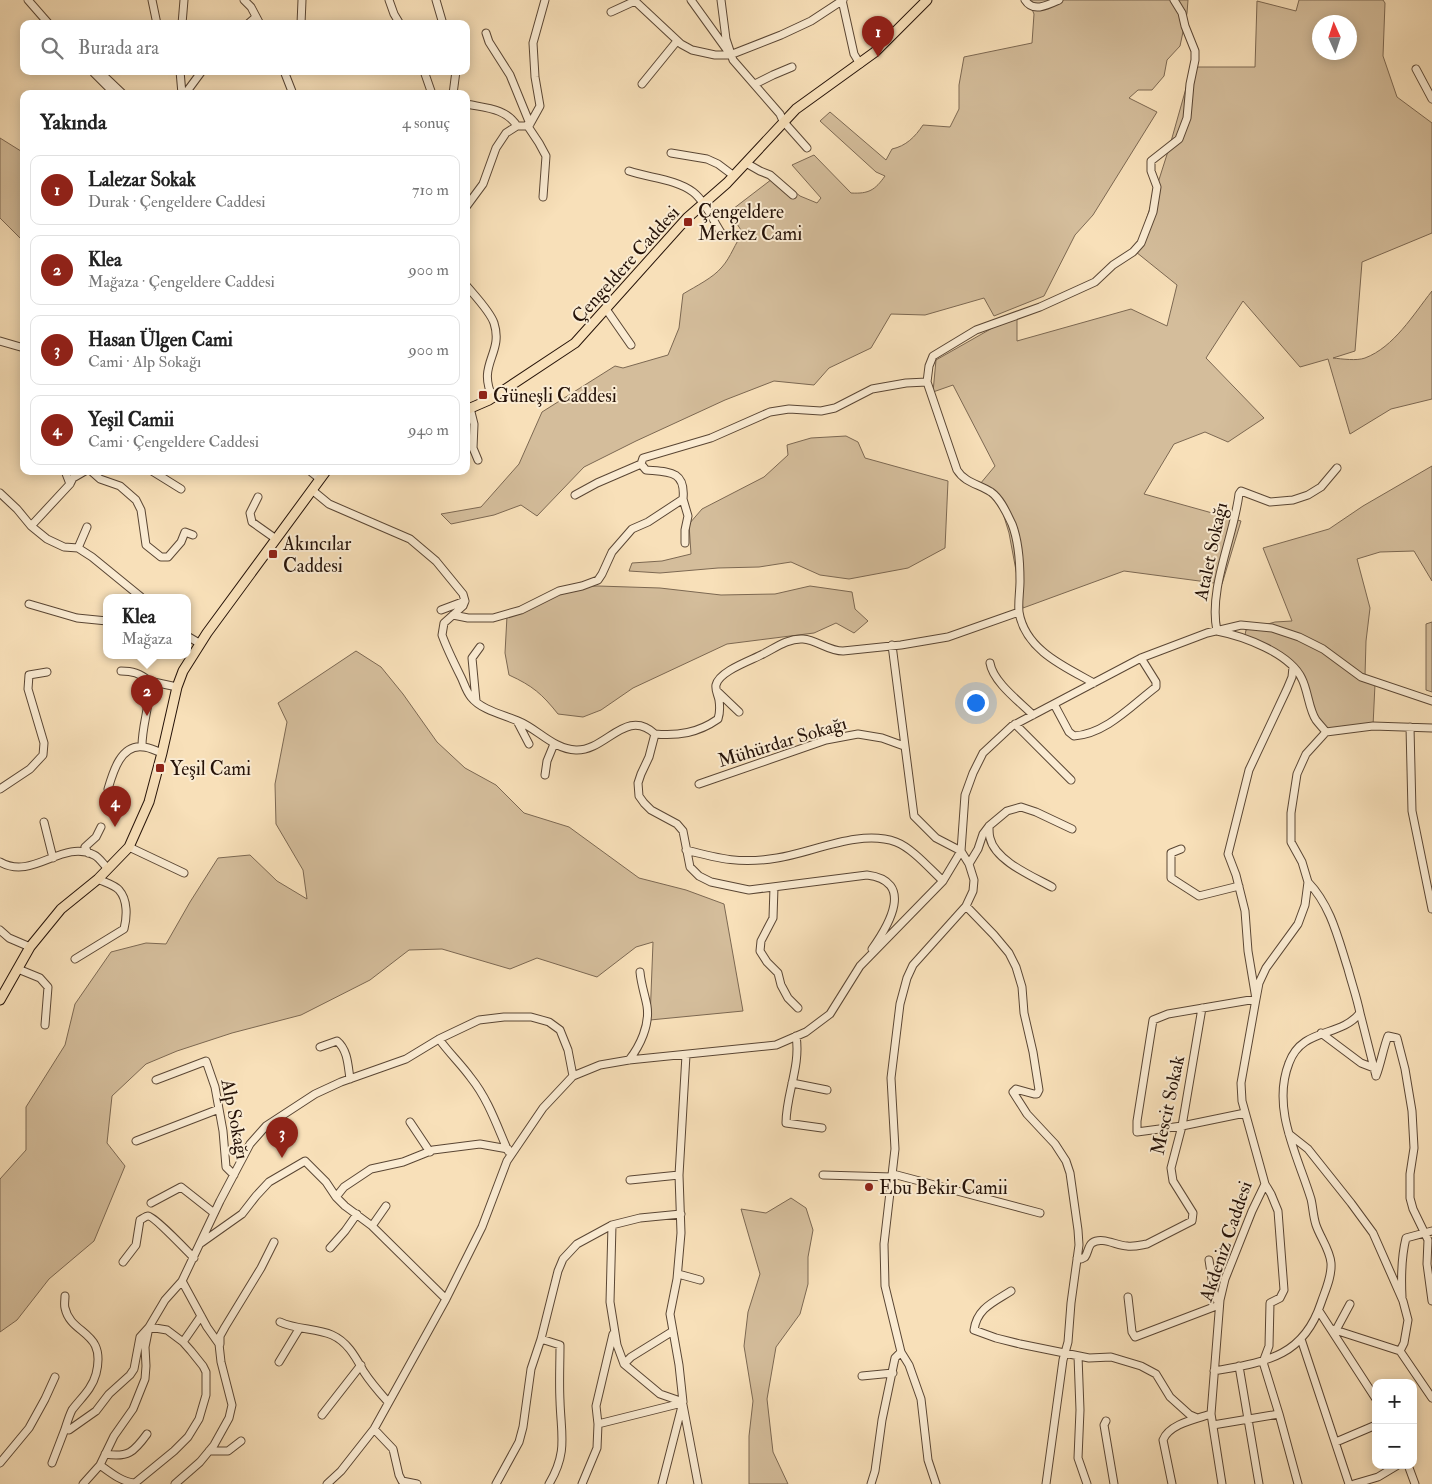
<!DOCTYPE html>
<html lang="tr">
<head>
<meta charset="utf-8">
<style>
  :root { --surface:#fff; --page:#f2f2f2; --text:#222; --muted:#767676; --line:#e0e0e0; --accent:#8f2418 }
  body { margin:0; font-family:"IM FELL Double Pica",serif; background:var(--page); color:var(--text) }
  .controls { position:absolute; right:15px; bottom:15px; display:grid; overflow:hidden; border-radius:10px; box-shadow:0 2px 12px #0003 }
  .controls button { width:45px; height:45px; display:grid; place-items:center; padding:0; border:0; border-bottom:1px solid var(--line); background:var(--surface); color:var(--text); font:25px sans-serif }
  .compass { position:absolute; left:1312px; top:15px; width:45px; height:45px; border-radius:50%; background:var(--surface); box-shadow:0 2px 12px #0003; rotate:357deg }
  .you { position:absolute; left:975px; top:702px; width:18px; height:18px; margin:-12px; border:4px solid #fff; border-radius:50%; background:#1a73e8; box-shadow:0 0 0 8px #1a73e833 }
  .badge { display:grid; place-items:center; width:32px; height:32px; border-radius:50%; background:var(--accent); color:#fff; font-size:16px; font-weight:700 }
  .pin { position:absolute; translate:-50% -41px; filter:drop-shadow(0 1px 2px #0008) }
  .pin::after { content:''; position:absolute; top:26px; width:18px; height:15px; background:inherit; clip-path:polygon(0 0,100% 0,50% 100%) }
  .popup { position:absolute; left:103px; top:594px; width:88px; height:65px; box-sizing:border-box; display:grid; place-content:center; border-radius:10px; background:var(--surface); filter:drop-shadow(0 1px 4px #0005); font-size:16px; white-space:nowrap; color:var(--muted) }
  .popup b { font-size:19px; color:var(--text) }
  .popup::after { content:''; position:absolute; left:50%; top:100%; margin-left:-10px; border:10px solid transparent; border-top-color:var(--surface) }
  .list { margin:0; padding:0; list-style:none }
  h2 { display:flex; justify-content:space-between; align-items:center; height:65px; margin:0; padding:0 20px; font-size:21px }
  h2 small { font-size:16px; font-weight:400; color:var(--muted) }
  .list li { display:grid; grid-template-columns:32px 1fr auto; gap:15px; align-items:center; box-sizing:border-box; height:70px; margin:0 10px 10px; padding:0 10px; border:1px solid var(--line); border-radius:10px }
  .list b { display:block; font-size:19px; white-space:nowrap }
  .list p { margin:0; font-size:16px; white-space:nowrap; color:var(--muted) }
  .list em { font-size:16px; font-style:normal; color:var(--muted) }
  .icon { flex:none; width:28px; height:28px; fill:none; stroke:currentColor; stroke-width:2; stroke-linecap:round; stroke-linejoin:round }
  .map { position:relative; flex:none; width:1432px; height:1484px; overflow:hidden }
  .search { position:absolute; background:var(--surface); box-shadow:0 2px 12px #0003; left:20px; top:20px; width:450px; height:55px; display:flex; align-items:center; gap:12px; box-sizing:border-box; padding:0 18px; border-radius:10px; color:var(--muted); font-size:19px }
  .panel { position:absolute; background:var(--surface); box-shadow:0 2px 12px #0003; left:20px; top:90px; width:450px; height:385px; border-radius:10px }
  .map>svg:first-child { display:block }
</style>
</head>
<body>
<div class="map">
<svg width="1432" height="1484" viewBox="0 0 1432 1484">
  <rect width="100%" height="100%" fill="#f8e0b9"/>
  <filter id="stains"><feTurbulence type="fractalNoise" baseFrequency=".004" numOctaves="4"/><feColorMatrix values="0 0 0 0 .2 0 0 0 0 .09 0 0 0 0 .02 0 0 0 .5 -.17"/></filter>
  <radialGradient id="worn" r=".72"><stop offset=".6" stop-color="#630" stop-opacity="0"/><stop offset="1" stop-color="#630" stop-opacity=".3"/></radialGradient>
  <path fill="#d4bd9b" stroke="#7c6852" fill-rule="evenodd" d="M1028,0H1188L1187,13L1180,46L1167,60L1164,76L1152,90H1138L1129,98L1157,112L1093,215L1075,235L1044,296L994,316L984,298L925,315L891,314L871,348L829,368L814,385L774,381L725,400L636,441L584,467L537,516L521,505L494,515L451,524L441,514L481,507L519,464L542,412L615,366L623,368L668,355L679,328L683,294C696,286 713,278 722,267C731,257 735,243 743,233L729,212L776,176L800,196L817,203L821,198L792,165L814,155L851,193C869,194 875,190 885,176L876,172L820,121L830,112L886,160L892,149C906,146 915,137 923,125L950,127L959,109V85L964,57L1032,43L1034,14Z
    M1299,0H1383L1385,3L1383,56L1397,97L1432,123V233L1362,262L1355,351L1333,358C1342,359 1357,361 1365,358C1394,347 1413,315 1432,291V399L1391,409L1350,434L1328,359L1300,367L1243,301L1206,358L1264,418L1228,442L1205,432L1174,444L1144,494L1241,521L1222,584L1124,571L1023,608L1009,533L998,497L980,484L995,466L953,385L933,392L936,360L1017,314V341L1131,309L1167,326L1177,285L1136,252L1170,145L1192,67H1255L1257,1L1296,11ZM1320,22H1350V52H1320Z
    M0,138L24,153V242L0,218Z
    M846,436L858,442L865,458L948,481L945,548L908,568L849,579L820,575L791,562L759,567L718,568L660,573L629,571L632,563L662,561L691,554L689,524L702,509L764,477L788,455L787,445L811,438Z
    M1432,466V581L1414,551L1380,552L1357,559L1370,608L1366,641L1365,676L1375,684L1373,726L1326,732L1315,719L1297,666L1255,643L1245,635L1246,630L1275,622L1292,621L1263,548L1329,529L1363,506Z
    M598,586L660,588L721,595L775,594L810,586L852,592L855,609L868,621L854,633L836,623L814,633L727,644L633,688L601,710L583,717L558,714C542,694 533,686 509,675L505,653L507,616L568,587Z
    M1432,622V692L1426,690V624Z
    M356,651L381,667L403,694L437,742L465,768L496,785L524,813L569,827L639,878L686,890L724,904L743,1011L650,1020L653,942L636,947L597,977L537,958L510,969L442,949L409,950L370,980L301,1015L232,1033L177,1051L146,1064L112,1096L107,1143L125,1166L94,1241L49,1279L17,1320L0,1332V1179L26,1150V1107L65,1045L75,1004L111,952L146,943L166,944L190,902L218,858L250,855L277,881L307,899L303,870L276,824L275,784L287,722L278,703Z
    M791,1198L806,1208L813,1230L808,1257V1284L800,1314L776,1347L767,1399L773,1452L788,1484H749V1436L753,1401L744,1346L748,1312L760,1274L741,1209L766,1213Z"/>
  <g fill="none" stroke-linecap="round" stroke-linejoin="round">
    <defs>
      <path id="minor" d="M28,0L49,24
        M152,0L157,24
        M244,0L251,7L260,24
        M389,0L394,14L400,24
        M436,0L443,24
        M691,0L727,50
        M721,0L726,39L733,60L780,114L783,121L807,148
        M842,0L854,54L860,64
        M1025,0C1033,13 1048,5 1059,0
        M611,12L635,1L681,44L692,50L715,55H730L781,35L811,21L843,0
        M182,24L184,0
        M248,24L256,17
        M301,24L302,0
        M486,33L489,42L510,75L530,124
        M1416,69L1432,99
        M94,71L103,75L123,94
        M180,71L182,94
        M284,71L293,94
        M424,71L432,94
        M94,73L115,94
        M642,84L677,41
        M755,84L773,75L792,67
        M185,94L202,71
        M453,94L456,71
        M466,104C485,108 506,108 517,126
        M527,125L539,143L546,156L543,197
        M671,153L707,159L718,164L734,176
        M746,163L760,171L770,175L793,195
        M629,171C649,178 676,179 693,192C706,202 713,221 722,234
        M466,207L483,184L496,148L506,133L517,126H525L530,124L540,106L535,77L533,43L545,0
        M466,285C474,295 490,311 494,323C504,354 476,364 493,398
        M606,309L631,345
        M0,341L24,348
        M470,408L474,424L473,448L478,460
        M65,471L70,484
        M91,471L100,479L120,486L136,500L141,510L146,545L161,557H168L181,542L185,532L193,535
        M152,471L181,489
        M310,471L320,479
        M312,490L329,504L410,539L436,561L463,594L465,601L463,606L444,623L442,635C447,649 454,663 461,677C464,683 466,691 471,697C481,710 504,715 518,721C538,729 553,749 576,750C606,751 626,707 655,734L649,757L641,774L638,783L639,796L644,803L651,810L677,824L683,831L690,867L699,876L711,882L749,890L867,875C915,881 889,925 872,949
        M0,493L17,509L31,526L47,539L64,547L78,548L92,557L141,597
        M575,495L597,483L641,464
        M258,497L250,513L252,522L276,539
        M683,499L688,516L685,530V543
        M31,526L70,484L73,478L85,471
        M78,548L87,527
        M29,604L77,618L107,621
        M441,610L465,601
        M453,615L468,618H493L521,610L559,591L582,586L598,580L602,574L612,552L632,529L648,522L683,499C686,470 668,472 646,470L641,464L643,458L711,438L770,412L789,409L821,411L835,408L872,389L906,383L927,382
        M187,636L199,643
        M892,645L914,816L936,838L961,851L969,864L974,880L973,891L966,906L913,965L907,978L900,1004L891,1078L895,1149L884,1244L885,1286L901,1352L909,1365L921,1399L928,1460L936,1484
        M990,663C993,682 1020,702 1033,715
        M121,671C132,671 140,673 149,681C151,704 142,724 142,746
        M149,681L177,687
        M1094,683C1065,667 1025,650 1019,612C1018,602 1020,591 1020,581C1020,563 1019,542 1012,524C1007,514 1001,499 991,492C979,484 965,483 957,470L927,382L929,366L933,356L976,330L1040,307L1095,282L1113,265L1133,252L1141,243L1153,212L1157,187L1151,171V161L1179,139L1187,118L1190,84L1195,60V51L1185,26L1182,13L1174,0
        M717,691L739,712
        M476,701L472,658L480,647
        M1054,704L1069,732L1074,736C1106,734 1132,705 1156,687V682L1141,658
        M517,721L529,744
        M1015,724L1071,780
        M1410,727L1412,811L1432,909
        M1326,732C1323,728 1319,724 1316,720C1309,710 1308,691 1302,679C1290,653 1243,636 1217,631C1208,589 1234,536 1239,494L1241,491L1270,502L1293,500L1308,495L1321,487L1337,468
        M655,734C678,736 698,733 718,719C720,713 720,707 719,700C718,695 715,690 716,685C719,671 752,660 763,654C775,648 788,638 803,639C817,640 828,651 843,651L901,645L948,637L1019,612
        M545,775L547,761L554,744
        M699,784L826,740L858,734L882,738L904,746
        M0,789L30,769L43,755L44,743L28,689L29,675L47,672
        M108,789C113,772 121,744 143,747C149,747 156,751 162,753
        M44,822L53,858
        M989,826C989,830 989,835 990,838C995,861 1034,877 1052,887
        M129,847L184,873
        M1181,849L1171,853V878L1199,896L1239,886
        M686,850C720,859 741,864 777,858C814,852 860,829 896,842C912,848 930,869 943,881
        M88,853L85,847L96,837L101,827
        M0,862C33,881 62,839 94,855C99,857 104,865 108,869
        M969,864L978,849L983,834L989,826L1007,811L1021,807L1036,812L1072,829
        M774,887L773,918L761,941L760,951L767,962L778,973L781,985L788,998L798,1008
        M966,906L994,935L1009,953L1016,967L1022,987L1024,1013L1033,1052L1039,1090L1037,1094H1034L1016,1089L1013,1092L1027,1114L1055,1144L1066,1161L1070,1173L1078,1230L1079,1245L1071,1303L1068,1342L1063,1360L1046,1484
        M0,930L9,938L30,947
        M75,959L124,929C127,917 128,900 119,890C115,885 104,882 98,879
        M18,969L40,978L48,987L45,1025
        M1360,1013L1376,1076
        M1321,1033L1361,1063L1374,1068
        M796,1036C801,1066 786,1094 786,1123L822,1128
        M439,1039C449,1053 461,1064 471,1078C488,1099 497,1126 508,1151
        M320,1047L337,1041C348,1050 348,1066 350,1079
        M629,1060C640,1046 650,1025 647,1006C645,995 641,984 640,972
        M1376,1076C1381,1063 1383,1049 1388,1036L1397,1038L1405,1069L1412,1111L1414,1148L1410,1174V1198L1413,1209L1428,1240L1427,1264L1432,1301
        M156,1080L206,1061L215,1087L223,1131L226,1167L234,1175
        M792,1083L827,1090
        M1245,1113L1182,1126L1137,1132V1121L1153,1020L1168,1014L1256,999L1259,983L1266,968L1298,924L1305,905L1308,882L1302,862L1291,842V813L1297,774L1306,754L1326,732L1373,726L1432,728
        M410,1122L430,1152
        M1289,1134L1308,1149L1351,1203L1373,1233L1403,1301L1408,1320L1404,1343L1400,1351L1432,1398
        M136,1141L219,1109
        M893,1174L1040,1213
        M823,1175L892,1177
        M630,1180L679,1175
        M1265,1184L1271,1194L1278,1211L1284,1290L1280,1298L1270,1303L1269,1346L1263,1362L1279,1414
        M336,1197L344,1187L371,1169L403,1162L433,1150L480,1144L508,1149
        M151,1203L181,1187L214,1213
        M612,1225L610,1302L617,1345L624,1364L660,1394L683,1402
        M372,1226L386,1206
        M201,1243L242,1214L256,1196L269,1182L305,1161L326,1182L336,1197L345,1206L372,1226L446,1299
        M330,1248L345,1231L357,1214
        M1077,1258L1081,1259L1085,1257C1088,1253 1088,1246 1092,1243C1102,1236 1117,1246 1127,1246C1134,1247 1141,1245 1147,1244L1192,1221L1193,1213L1173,1181L1171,1168L1182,1126L1202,1008
        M123,1262L136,1245L140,1220C142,1219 146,1216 148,1216C154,1216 187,1251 194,1258
        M678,1274L700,1280
        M1011,1291C994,1302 977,1308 974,1330L996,1338L1020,1344L1089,1358L1111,1357L1141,1366L1156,1374L1170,1397L1190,1415L1197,1418
        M65,1296C65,1300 64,1305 65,1308C71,1336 107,1330 96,1374C92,1389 81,1398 72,1410C69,1416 67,1423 65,1429L69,1430L96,1411L109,1394L130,1375L134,1369L140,1337L149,1327L167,1330L183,1342L191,1351L203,1366L206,1372V1395L199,1419L188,1437L174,1451L135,1483C122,1482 111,1473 100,1465
        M1128,1297L1132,1332L1135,1337L1219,1305L1214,1292L1209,1260
        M1402,1297C1401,1277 1401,1258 1406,1238L1432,1231
        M1319,1311L1376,1399
        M280,1322C297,1330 316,1328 332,1335C348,1342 356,1358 364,1372C371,1383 380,1393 388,1402
        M1332,1329L1400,1351
        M1336,1330L1350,1304
        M541,1339L560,1345C560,1364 559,1382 560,1401C561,1435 568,1452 549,1484
        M1301,1339L1349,1484
        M183,1342L201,1316
        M220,1344V1336L225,1327L261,1268L274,1242
        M1078,1356L1080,1410L1078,1458L1087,1484
        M279,1362L299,1329
        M624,1364L631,1357L673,1331
        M1239,1366L1259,1484
        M1214,1371C1264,1362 1303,1358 1321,1303C1325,1291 1332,1277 1331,1263C1330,1250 1320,1237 1316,1225C1313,1216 1313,1207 1311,1199C1298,1156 1271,1109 1289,1063C1302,1027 1340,1038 1360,1013C1357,998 1352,984 1348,969C1338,938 1331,906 1308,882
        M862,1376L893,1373
        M683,1405L698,1484
        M322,1415L361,1365
        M1106,1421L1104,1425L1114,1484
        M598,1424L682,1403
        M1213,1425L1279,1414L1298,1484
        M374,1429L393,1449L399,1475L402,1481L417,1484
        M1336,1442L1376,1425
        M209,1451H228L241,1441
        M105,1454C128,1458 134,1452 147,1434
        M0,1463L29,1428L45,1399L55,1377
        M52,1463L65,1429
        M1408,1465L1415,1484
        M83,1484L100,1465L114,1436L133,1409L145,1379L146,1366L145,1347L149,1327L165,1300L182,1281L220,1201L250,1144L266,1126L315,1094L341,1082L406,1059L439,1039L479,1020L504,1017H531L549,1022L560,1030L568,1050L573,1076
        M175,1484L200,1462L214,1445L229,1418L232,1405L221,1362L219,1344L207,1327L182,1281
        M327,1484L341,1471L374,1429L446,1299L482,1227L507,1161L543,1108L573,1076L600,1065L629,1060L776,1045L806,1032L830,1014L860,966L943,881L961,851L965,795L973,773L983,753L1012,726L1141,658L1207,633L1241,625L1272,628L1299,637L1323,649L1361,677L1432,701
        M496,1484L519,1442L523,1427L531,1369L541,1339L558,1271L563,1259L577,1244L612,1225L640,1218L681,1214
        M582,1484L597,1448L598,1424L596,1406L613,1334
        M662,1484L683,1402L679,1365L670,1314L677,1279L681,1233L679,1175L686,1055
        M871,1484L875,1471L882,1420L895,1358L901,1352
        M1172,1484L1163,1440C1169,1424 1196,1419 1211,1414
        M1222,1484L1211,1414L1220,1300L1225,1279L1252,1211L1265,1184L1242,1101L1241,1083L1256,999L1248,951L1245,911L1236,875L1228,854L1249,770L1287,689L1292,677L1293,667
        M1354,1484L1378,1477L1398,1465"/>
      <path id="major" d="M466,410L489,400L575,343L687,218L727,183L796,109L875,52L927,0
        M0,1000L30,947L61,909L98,879L129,847L149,802L162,753L177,687L183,671L207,633L326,471"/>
    </defs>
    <use href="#minor" stroke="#5a4634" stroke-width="9"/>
    <use href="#major" stroke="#251208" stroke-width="11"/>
    <use href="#minor" stroke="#faebd2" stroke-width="7"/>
    <use href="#major" stroke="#f8e0b9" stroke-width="9"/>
  </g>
  <g fill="#8f2418" stroke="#faebd2" stroke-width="2">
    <rect x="683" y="217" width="10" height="10" rx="2.5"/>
    <rect x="478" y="390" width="10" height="10" rx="2.5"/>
    <rect x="268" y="549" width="10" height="10" rx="2.5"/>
    <rect x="155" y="763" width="10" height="10" rx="2.5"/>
    <circle cx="869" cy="1187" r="5"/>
  </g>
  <g text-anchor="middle" stroke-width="4" stroke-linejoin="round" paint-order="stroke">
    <g font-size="19" fill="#251208" stroke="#faebd2" text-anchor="start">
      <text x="698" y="218">Çengeldere<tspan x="698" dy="22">Merkez Cami</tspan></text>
      <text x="493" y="402">Güneşli Caddesi</text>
      <text x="283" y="550">Akıncılar<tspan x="283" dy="22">Caddesi</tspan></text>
      <text x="170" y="775">Yeşil Cami</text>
      <text x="879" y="1194">Ebu Bekir Camii</text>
    </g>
    <g font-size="19" fill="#251208" stroke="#faebd2">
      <text transform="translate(625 264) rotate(-48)" y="7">Çengeldere Caddesi</text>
      <text transform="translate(1210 551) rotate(-78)" y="7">Atalet Sokağı</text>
      <text transform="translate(782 741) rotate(-17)" y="7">Mühürdar Sokağı</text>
      <text transform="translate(1167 1105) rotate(-78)" y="7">Mescit Sokak</text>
      <text transform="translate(236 1119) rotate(79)" y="7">Alp Sokağı</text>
      <text transform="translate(1225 1241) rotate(-71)" y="7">Akdeniz Caddesi</text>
    </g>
  </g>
  <rect width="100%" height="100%" filter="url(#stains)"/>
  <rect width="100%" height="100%" fill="url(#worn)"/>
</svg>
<div class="controls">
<button>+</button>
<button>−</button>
</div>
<svg class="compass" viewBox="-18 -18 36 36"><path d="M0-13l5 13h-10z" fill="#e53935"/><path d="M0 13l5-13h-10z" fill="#767676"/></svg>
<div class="you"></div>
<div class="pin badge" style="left:878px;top:57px">1</div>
<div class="pin badge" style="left:147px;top:716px">2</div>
<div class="popup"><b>Klea</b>Mağaza</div>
<div class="pin badge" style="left:282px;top:1158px">3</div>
<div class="pin badge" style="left:115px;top:827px">4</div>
<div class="search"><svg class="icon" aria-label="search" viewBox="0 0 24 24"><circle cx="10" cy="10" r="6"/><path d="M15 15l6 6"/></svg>Burada ara</div>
<section class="panel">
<h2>Yakında<small>4 sonuç</small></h2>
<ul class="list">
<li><span class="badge">1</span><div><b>Lalezar Sokak</b><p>Durak · Çengeldere Caddesi</p></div><em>710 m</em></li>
<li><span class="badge">2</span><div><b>Klea</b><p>Mağaza · Çengeldere Caddesi</p></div><em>900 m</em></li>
<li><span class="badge">3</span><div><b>Hasan Ülgen Cami</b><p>Cami · Alp Sokağı</p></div><em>900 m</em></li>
<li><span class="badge">4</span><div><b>Yeşil Camii</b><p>Cami · Çengeldere Caddesi</p></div><em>940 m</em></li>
</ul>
</section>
</div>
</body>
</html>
